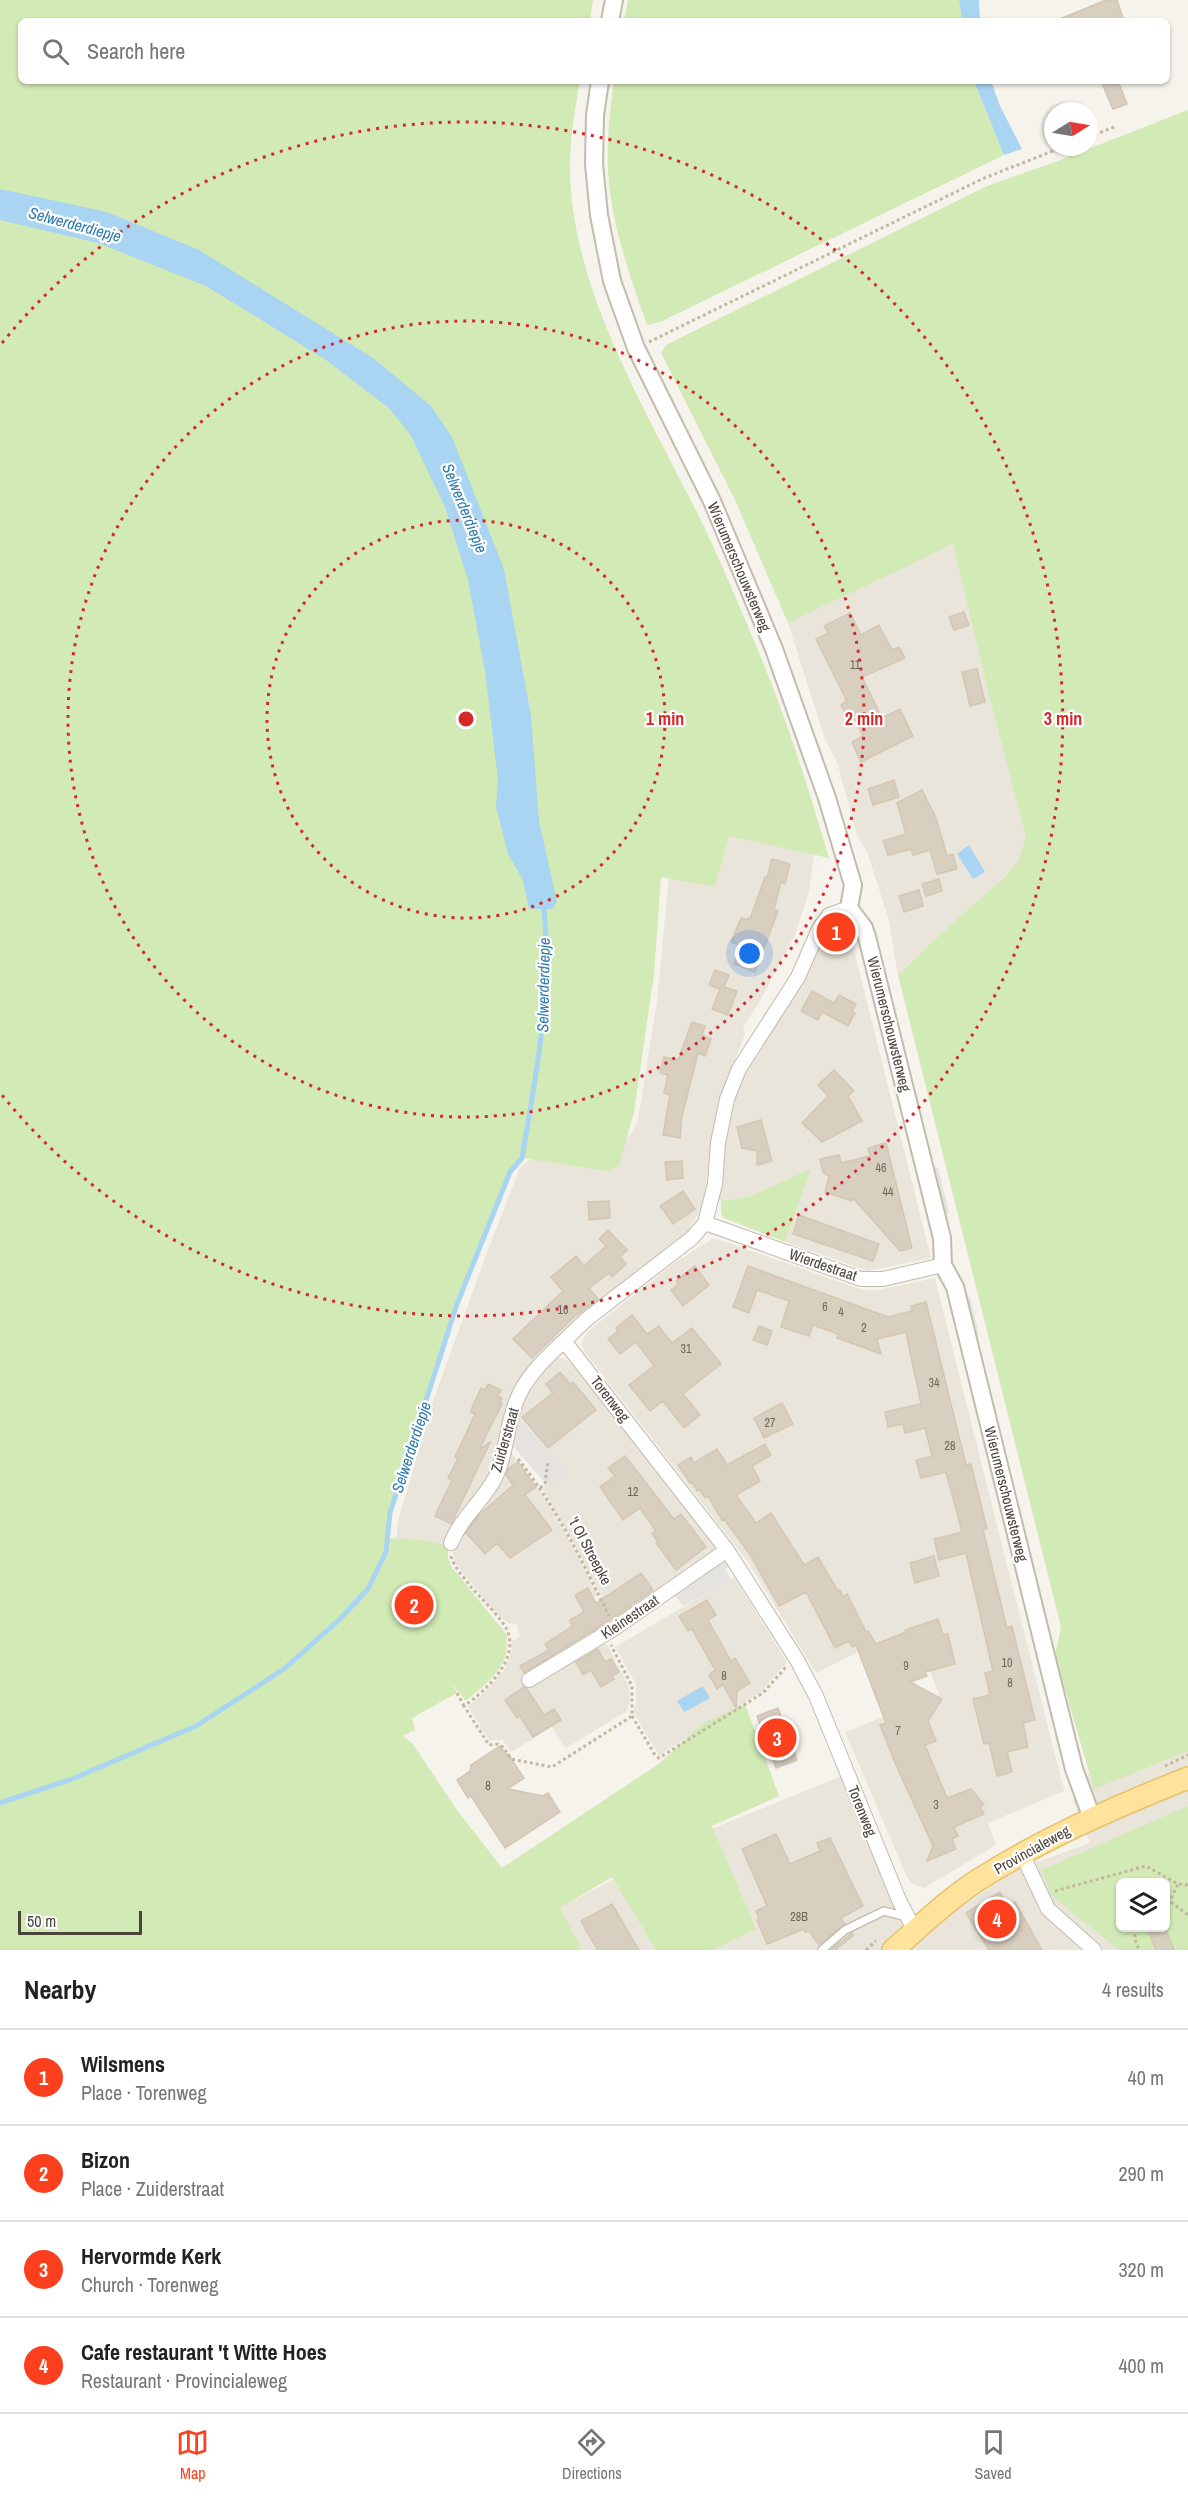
<!DOCTYPE html>
<html lang="en">
<head>
<meta charset="utf-8">
<style>
  :root { --surface:#fff; --page:#f6f6f6; --text:#222; --muted:#767676; --line:#e0e0e0; --accent:#fc3f1d }
  body { margin:0; font-family:"Archivo Narrow",sans-serif; background:var(--page); color:var(--text) }
  .controls { position:absolute; right:18px; bottom:18px; display:grid; overflow:hidden; border-radius:9px; box-shadow:0 2px 4px #0004 }
  .controls button { width:54px; height:54px; display:grid; place-items:center; padding:0; border:0; border-bottom:2px solid var(--line); background:var(--surface); color:var(--text); font:30px sans-serif }
  .compass { position:absolute; left:1044px; top:102px; width:54px; height:54px; border-radius:50%; background:var(--surface); box-shadow:0 2px 4px #0004; rotate:79deg }
  .scale { position:absolute; left:18px; bottom:15px; width:124px; box-sizing:border-box; padding-left:6px; border:3px solid #4b4439; border-top:0; font-size:16px; line-height:21px; white-space:nowrap; color:#4b4439; -webkit-text-stroke:4px #fff; paint-order:stroke }
  .you { position:absolute; left:750px; top:954px; width:21px; height:21px; margin:-15px; border:4px solid #fff; border-radius:50%; background:#1a73e8; box-shadow:0 0 0 9px #1a73e833 }
  .badge { display:grid; place-items:center; width:39px; height:39px; border-radius:50%; background:var(--accent); color:#fff; font-size:20px; font-weight:700 }
  .pin { position:absolute; translate:-50% -50%; border:3px solid #fff; box-shadow:0 2px 6px #0006 }
  .list { margin:0; padding:0; list-style:none }
  h2 { display:flex; justify-content:space-between; align-items:center; height:78px; margin:0; padding:0 24px; font-size:26px }
  h2 small { font-size:20px; font-weight:400; color:var(--muted) }
  .list li { display:grid; grid-template-columns:39px 1fr auto; gap:18px; align-items:center; box-sizing:border-box; height:96px; padding:0 24px; border-top:2px solid var(--line) }
  .list b { display:block; font-size:22px; white-space:nowrap }
  .list p { margin:0; font-size:20px; white-space:nowrap; color:var(--muted) }
  .list em { font-size:20px; font-style:normal; color:var(--muted) }
  .icon { flex:none; width:33px; height:33px; fill:none; stroke:currentColor; stroke-width:2; stroke-linecap:round; stroke-linejoin:round }
  .map { position:relative; flex:none; width:1188px; height:1950px; overflow:hidden }
  .search { position:absolute; background:var(--surface); box-shadow:0 2px 4px #0004; left:18px; right:18px; top:18px; height:66px; display:flex; align-items:center; gap:15px; box-sizing:border-box; padding:0 21px; border-radius:9px; color:var(--muted); font-size:22px }
  .sheet { height:462px; background:var(--surface) }
  nav { display:flex; justify-content:space-around; align-items:center; box-sizing:border-box; height:84px; border-top:2px solid var(--line); background:var(--surface); font-size:16px; color:var(--muted) }
  nav a { display:grid; justify-items:center; gap:3px }
  nav .on { color:var(--accent) }
  .map>svg:first-child { display:block }
</style>
</head>
<body>
<div class="map">
<svg width="1188" height="1950" viewBox="0 0 1188 1950">
  <rect width="100%" height="100%" fill="#f6f3ec"/>
  <path fill="#eae5da" fill-rule="evenodd" d="M953,543L989,696L1026,837L1018,861L1006,876L949,926L898,975L888,917L867,852L857,835L837,762L825,739L788,623Z
    M669,821L814,854L809,892L795,935L765,992L743,1028L745,1034L724,1089L714,1124L705,1192L700,1211L690,1227L692,1230L542,1354L496,1466L448,1544L397,1545V1525L432,1404L489,1247L520,1168L533,1157L612,1154L632,1133L638,1120L657,1001L668,887Z
    M832,920L834,923L840,920L847,922L931,1258L868,1271L785,1242L810,1170L751,1196L721,1201L717,1199L724,1130L738,1082Z
    M712,1239H717L863,1290H878L935,1278L1064,1791L988,1823L996,1845L924,1888L912,1884L906,1875L845,1732L939,1695L914,1629L866,1648L816,1673L748,1562L584,1351L582,1343L587,1332L677,1261Z
    M557,1358L565,1359L576,1367L715,1547L714,1551L615,1623L573,1542L542,1488L546,1484L549,1486L566,1473L516,1414L528,1385L553,1359Z
    M509,1450L538,1488L553,1511L593,1585L598,1595L594,1598L609,1627L603,1642L607,1645L629,1686L630,1700L627,1711L566,1748L552,1727L511,1752L502,1739L498,1741L496,1739L490,1741L468,1707L488,1689L504,1670L511,1652L512,1641L520,1637L517,1625L508,1623L496,1613L455,1563L452,1549Z
    M734,1577L787,1662L760,1693L659,1755L633,1712L636,1701V1684L615,1647Z
    M1188,1731V1950H479L704,1832L842,1776L895,1910L916,1943L955,1910L1020,1868L1090,1843L1073,1800L1095,1763ZM1120,1882H1166V1928H1120Z"/>
  <path fill="#d2eab5" fill-rule="evenodd" d="M0,0H593L590,21H21V81H580C575,109 570,137 570,166C570,302 664,436 718,557C744,616 770,676 791,737C805,777 817,818 829,858L729,836L715,887L661,877L654,974L634,1112L619,1165L607,1171L522,1158L510,1172L478,1255L457,1304L390,1513L388,1538L424,1540L448,1546V1558L451,1566L507,1635C506,1641 507,1648 506,1654C501,1673 480,1689 466,1701L451,1683L457,1693L412,1718L415,1730L403,1736L412,1743L457,1810L502,1868L660,1763L703,1723L745,1704L779,1796L712,1826L756,1929L713,1950H656L612,1877L560,1908L582,1950H0Z
    M628,0H959L962,21H624Z
    M614,81H974L1004,155L660,322L647,325C632,282 616,238 610,192C605,155 609,117 614,81Z
    M1188,110V1751L1094,1789L1055,1655L1061,1627L898,975L949,926L1006,876L1018,861L1026,837L989,696L953,544L788,623L735,500L661,353L666,345L987,186L1055,162Z
    M811,1169L785,1242L724,1218L721,1214V1201L751,1196Z
    M1188,1806V1950H1119L1052,1896L1041,1870ZM1120,1882H1166V1928H1120Z"/>
  <path fill="#e5e3e0" d="M930,1165L938,1168L949,1212L944,1218Z
    M962,1294L970,1298L979,1335L975,1343Z
    M519,1418L567,1473L551,1486H548L512,1445Z
    M723,1561L729,1564V1566L725,1569L731,1579L683,1606L673,1593Z"/>
  <path fill="#a9d4f2" d="M959,0H979L980,21H962Z
    M974,81H991L1000,106L1022,149L1004,155Z
    M0,189L107,212L199,250L373,358L431,406L452,437L504,569L531,716L539,821L557,902L552,909H529L523,880L508,854L496,807L498,780L485,671L468,580L445,507L411,436L390,409L326,360L206,286L98,243L0,220Z
    M969,845L985,872L973,879L957,854Z
    M703,1686L710,1698L684,1712L677,1701Z"/>
  <g fill="none" stroke-linecap="round" stroke-linejoin="round">
    <path stroke="#a9d4f2" stroke-width="5" d="M0,1803L72,1779L196,1726L284,1669L340,1619L368,1589L386,1552L390,1513L457,1304L510,1172L522,1158C536,1073 554,989 543,902"/>
  </g>
  <path fill="#d8cfc1" stroke="#d3c7b4" stroke-width="1.5" d="M1106,0H1117L1124,21H1055Z
    M1101,81H1118L1127,104L1113,109Z
    M964,612L969,625L954,630L949,617Z
    M850,613L861,635L879,625L892,650L899,647L905,658L862,677L882,718L900,709L913,736L861,762L852,742L863,736L852,714L847,716L841,705L846,702L845,697L816,639L828,633L824,626Z
    M977,669L985,702L970,706L962,672Z
    M894,780L899,797L873,805L868,789Z
    M922,790L936,818L947,856L953,854L957,869L937,874L930,850L913,855L911,849L888,855L883,841L906,834L897,803Z
    M772,859L790,864L785,884L781,882L774,910L778,911L755,972L734,964L741,946L731,942L741,918L747,920L748,918L750,919L765,877L767,878Z
    M939,879L942,891L926,896L922,884Z
    M919,890L923,906L904,912L899,896Z
    M715,970L729,975L724,987L737,991L728,1015L712,1009L720,989L709,985Z
    M812,991L834,1003L839,995L856,1004L852,1012L855,1013L848,1026L822,1012L818,1020L801,1011Z
    M692,1022L705,1026L702,1035L711,1039L705,1056L698,1053L682,1116L680,1138L663,1135L670,1095L664,1093L668,1075L660,1073L664,1057L678,1060Z
    M834,1070L854,1091L848,1096L862,1121L822,1142L802,1123L828,1096L818,1085Z
    M761,1120L772,1161L757,1165V1151L742,1148L737,1127Z
    M886,1143L912,1248L900,1251L853,1198L852,1201L825,1192L829,1177L823,1172L820,1159L839,1155L841,1163L870,1156L868,1148Z
    M682,1161L683,1178L667,1180L665,1162Z
    M683,1191L695,1209L673,1224L660,1206Z
    M609,1201L610,1218L589,1220L588,1202Z
    M799,1215L879,1244L873,1261L793,1234Z
    M608,1230L627,1250L620,1257L626,1264L612,1277L609,1273L589,1288L598,1299L573,1318L532,1358L513,1339L563,1291L551,1277L576,1256L584,1266L606,1246L599,1239Z
    M695,1266L709,1285L683,1306L671,1290L679,1284L676,1281Z
    M748,1266L888,1317L912,1311L911,1306L926,1302L966,1465L971,1464L987,1529L983,1530L1007,1628L1012,1626L1035,1720L1023,1723L1028,1747L1007,1752L1012,1772L997,1776L989,1743L984,1744L973,1699L990,1695L985,1673L993,1671L966,1553L939,1560L934,1539L962,1532L946,1472L921,1478L916,1460L932,1456L925,1428L905,1433L903,1424L888,1427L885,1412L921,1404L906,1332L877,1339L881,1354L837,1338L838,1334L813,1325L809,1336L781,1327L789,1301L757,1290L749,1313L733,1307Z
    M632,1315L647,1334L659,1326L672,1343L692,1328L721,1364L683,1394L700,1415L684,1428L663,1401L650,1411L629,1385L654,1366L636,1342L620,1354L608,1339L618,1331L616,1328Z
    M759,1326L772,1331L767,1345L753,1340Z
    M560,1372L570,1384L573,1382L596,1410L548,1448L522,1417L553,1393L546,1384Z
    M488,1384L501,1390L498,1396L502,1398L500,1403L502,1404L479,1450L491,1441L451,1524L435,1516L452,1480L448,1478L458,1458L455,1457L475,1414L470,1412L481,1388L485,1390Z
    M782,1403L793,1424L764,1438L754,1418Z
    M765,1444L771,1455L752,1466L760,1481L736,1495L756,1523L771,1513L804,1565L818,1557L838,1591L840,1590L843,1597L847,1594L866,1632L868,1631L876,1644L906,1632L905,1630L938,1619L943,1635L948,1634L955,1664L925,1672L927,1676L910,1682L942,1699L928,1721L936,1741L925,1745L947,1798L971,1789L984,1805L980,1806L984,1814L954,1827L958,1836L952,1839L956,1849L927,1861L933,1846L896,1765L880,1725L886,1723L856,1645L852,1647L849,1641L835,1648L806,1592L779,1606L749,1553L724,1519L722,1520L708,1496L705,1498L700,1490L697,1491L692,1482L690,1483L678,1465L691,1457L694,1463L717,1449L727,1465Z
    M625,1456L674,1519L681,1514L706,1547L676,1570L656,1543L658,1542L652,1534L656,1531L640,1508L623,1520L600,1487L615,1476L608,1468Z
    M518,1462L536,1487L525,1495L552,1530L510,1558L497,1543L485,1554L466,1533L479,1515L513,1485L506,1475L508,1469Z
    M934,1556L939,1576L915,1583L910,1563Z
    M641,1573L653,1590L610,1620L524,1673L520,1666L549,1650L545,1644L570,1628L572,1625L570,1620L584,1612L575,1595L588,1588L596,1603Z
    M707,1600L716,1615L708,1620L731,1661L735,1658L750,1683L737,1691L736,1708L723,1685L717,1689L709,1675L715,1670L692,1629L688,1631L679,1616Z
    M598,1649L605,1662L611,1659L619,1672L612,1676L614,1679L601,1687L591,1670L583,1675L576,1662Z
    M524,1687L527,1689L544,1715L554,1709L561,1720L533,1737L520,1716L517,1718L505,1700Z
    M778,1708L797,1760L776,1768L757,1716Z
    M500,1746L506,1755L508,1754L524,1778L508,1789L543,1796L548,1793L560,1812L505,1848L471,1796L468,1798L457,1780L470,1771L471,1765Z
    M776,1834L790,1864L820,1851L817,1843L830,1838L863,1906L841,1918L845,1924L819,1945L809,1931L805,1932L804,1929L767,1944L757,1920L759,1919L756,1911L767,1906L742,1849Z
    M1000,1892L1008,1906L1015,1902L1042,1950H989L966,1913Z
    M612,1904L639,1950H598L587,1932L581,1921Z
    M1147,1928H1165L1174,1950H1156Z
    M852,1933L854,1935L835,1950H831Z"/>
  <g fill="none" stroke-linecap="round" stroke-linejoin="round">
    <defs>
      <path id="service" d="M822,1950L845,1930L884,1911L907,1917"/>
      <path id="minor" d="M849,908L829,915L819,929L798,977L739,1069L727,1099L718,1143L715,1184L705,1223L692,1238L587,1319L564,1341L727,1550L797,1660L816,1696L899,1900L915,1931
        M705,1223L861,1279H883L943,1265
        M451,1543C461,1518 483,1501 495,1478C507,1454 506,1427 516,1402C525,1377 545,1359 564,1341
        M529,1680L615,1628L727,1550
        M1022,1854L1048,1909L1094,1950"/>
      <path id="tertiary" d="M610,21L614,0
        M600,81L595,115L594,164L599,215L612,281L636,348L712,501L774,649L827,798L853,885L849,908L864,928L867,937L942,1238L943,1265L955,1287L1074,1769L1092,1818"/>
      <path id="primary" d="M893,1950C921,1926 947,1900 978,1880C1044,1838 1115,1807 1188,1778"/>
    </defs>
    <use href="#service" stroke="#c2bbae" stroke-width="10"/>
    <use href="#minor" stroke="#c2bbae" stroke-width="16"/>
    <use href="#tertiary" stroke="#c2bbae" stroke-width="20"/>
    <use href="#primary" stroke="#e6c16a" stroke-width="24"/>
    <path stroke="#c4b79f" stroke-width="3" stroke-dasharray="3 3" stroke-linecap="butt" d="M1089,137L1114,127
      M649,342L982,179L1063,147
      M518,1459C556,1506 582,1561 609,1616
      M540,1488L545,1483L548,1461
      M451,1556C454,1568 464,1577 471,1587C481,1598 502,1619 507,1630C520,1660 485,1691 464,1706L489,1745L498,1744L504,1748L511,1759L552,1767L632,1716V1686L611,1645
      M457,1693L464,1706
      M632,1716L655,1755L659,1758L763,1693L786,1667
      M1165,1766L1188,1755
      M1055,1891L1146,1866L1178,1884L1188,1885
      M1171,1902L1188,1915
      M1166,1909L1178,1884
      M1135,1928V1940L1139,1950
      M866,1950L876,1941"/>
    <use href="#service" stroke="#fff" stroke-width="7"/>
    <use href="#minor" stroke="#fff" stroke-width="14"/>
    <use href="#tertiary" stroke="#fff" stroke-width="16"/>
    <use href="#primary" stroke="#ffe39c" stroke-width="21"/>
  </g>
  <g fill="none" stroke="#d62828" stroke-width="3" stroke-dasharray="3 6">
    <circle cx="466" cy="719" r="199"/>
    <circle cx="466" cy="719" r="398"/>
    <path d="M2 343A597 597 0 1 1 2 1095"/>
  </g>
  <g text-anchor="middle" stroke-width="4.5" stroke-linejoin="round" paint-order="stroke">
    <g font-size="12" fill="#6e675b">
      <text x="855" y="669">11</text>
      <text x="881" y="1172">46</text>
      <text x="888" y="1196">44</text>
      <text x="825" y="1311">6</text>
      <text x="563" y="1314">16</text>
      <text x="841" y="1316">4</text>
      <text x="864" y="1332">2</text>
      <text x="686" y="1353">31</text>
      <text x="934" y="1387">34</text>
      <text x="770" y="1427">27</text>
      <text x="950" y="1450">28</text>
      <text x="633" y="1496">12</text>
      <text x="1007" y="1667">10</text>
      <text x="906" y="1670">9</text>
      <text x="724" y="1680">8</text>
      <text x="1010" y="1687">8</text>
      <text x="898" y="1735">7</text>
      <text x="488" y="1790">8</text>
      <text x="936" y="1809">3</text>
      <text x="799" y="1921">28B</text>
    </g>
    <g font-size="15" fill="#4b4439" stroke="#fff">
      <text transform="translate(739 567) rotate(67)" y="5">Wierumerschouwsterweg</text>
      <text transform="translate(889 1024) rotate(76)" y="5">Wierumerschouwsterweg</text>
      <text transform="translate(823 1265) rotate(19)" y="5">Wierdestraat</text>
      <text transform="translate(610 1399) rotate(52)" y="5">Torenweg</text>
      <text transform="translate(505 1440) rotate(-74)" y="5">Zuiderstraat</text>
      <text transform="translate(1006 1494) rotate(76)" y="5">Wierumerschouwsterweg</text>
      <text transform="translate(590 1551) rotate(62)" y="5">'t Ol Streepke</text>
      <text transform="translate(630 1617) rotate(-34)" y="5">Kleinestraat</text>
      <text transform="translate(862 1811) rotate(68)" y="5">Torenweg</text>
      <text transform="translate(1032 1850) rotate(-29)" y="5">Provincialeweg</text>
    </g>
    <g font-size="16" font-style="italic" fill="#2e7ab2" stroke="#fff">
      <text transform="translate(75 224) rotate(15)" y="6">Selwerderdiepje</text>
      <text transform="translate(465 508) rotate(68)" y="6">Selwerderdiepje</text>
      <text transform="translate(543 985) rotate(-89)" y="6">Selwerderdiepje</text>
      <text transform="translate(411 1447) rotate(-72)" y="6">Selwerderdiepje</text>
    </g>
  </g>
  <circle cx="466" cy="719" r="9" fill="#d62828" stroke="#fff" stroke-width="3"/>
  <g font-size="18" text-anchor="middle" font-weight="bold" fill="#d62828" stroke="#fff" stroke-width="4.5" stroke-linejoin="round" paint-order="stroke">
    <text x="665" y="725">1 min</text>
    <text x="864" y="725">2 min</text>
    <text x="1063" y="725">3 min</text>
  </g>
</svg>
<div class="controls">
<button><svg class="icon" aria-label="layers" viewBox="0 0 24 24"><path d="M12 4l9 5-9 5-9-5zM3 14l9 5 9-5"/></svg></button>
</div>
<svg class="compass" viewBox="-18 -18 36 36"><path d="M0-13l5 13h-10z" fill="#e53935"/><path d="M0 13l5-13h-10z" fill="#767676"/></svg>
<div class="scale">50 m</div>
<div class="you"></div>
<div class="pin badge" style="left:836px;top:932px">1</div>
<div class="pin badge" style="left:414px;top:1605px">2</div>
<div class="pin badge" style="left:777px;top:1738px">3</div>
<div class="pin badge" style="left:997px;top:1919px">4</div>
<div class="search"><svg class="icon" aria-label="search" viewBox="0 0 24 24"><circle cx="10" cy="10" r="6"/><path d="M15 15l6 6"/></svg>Search here</div>
</div>
<section class="sheet">
<h2>Nearby<small>4 results</small></h2>
<ul class="list">
<li><span class="badge">1</span><div><b>Wilsmens</b><p>Place · Torenweg</p></div><em>40 m</em></li>
<li><span class="badge">2</span><div><b>Bizon</b><p>Place · Zuiderstraat</p></div><em>290 m</em></li>
<li><span class="badge">3</span><div><b>Hervormde Kerk</b><p>Church · Torenweg</p></div><em>320 m</em></li>
<li><span class="badge">4</span><div><b>Cafe restaurant 't Witte Hoes</b><p>Restaurant · Provincialeweg</p></div><em>400 m</em></li>
</ul>
</section>
<nav>
<a class="on"><svg class="icon" aria-label="map" viewBox="0 0 24 24"><path d="M3 6l6-2 6 2 6-2v14l-6 2-6-2-6 2zM9 4v14M15 6v14"/></svg>Map</a>
<a><svg class="icon" aria-label="directions" viewBox="0 0 24 24"><path d="M12 3l9 9-9 9-9-9zM9 14v-3h6M13 9l2 2-2 2"/></svg>Directions</a>
<a><svg class="icon" aria-label="saved" viewBox="0 0 24 24"><path d="M7 4h10v16l-5-4-5 4z"/></svg>Saved</a>
</nav>
</body>
</html>
